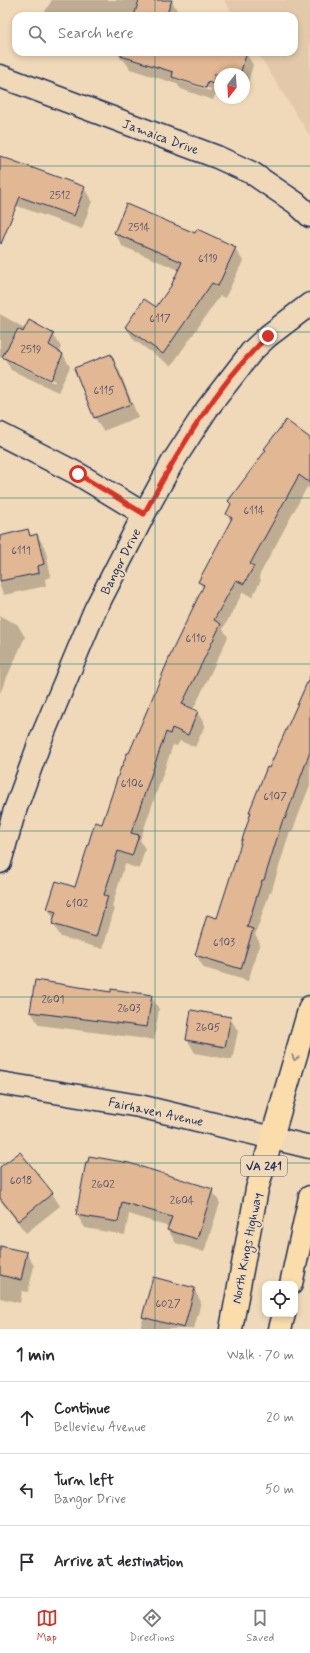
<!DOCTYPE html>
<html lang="en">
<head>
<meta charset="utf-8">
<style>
  :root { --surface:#fff; --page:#f2f2f3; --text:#2b2b33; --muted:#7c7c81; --line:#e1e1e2; --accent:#d93025 }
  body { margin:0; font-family:Mynerve,sans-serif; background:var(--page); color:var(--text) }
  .controls { position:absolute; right:12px; bottom:12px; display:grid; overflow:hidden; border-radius:8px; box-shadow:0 2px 6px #0003 }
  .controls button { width:36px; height:36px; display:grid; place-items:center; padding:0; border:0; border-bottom:1px solid var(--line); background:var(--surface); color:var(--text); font:20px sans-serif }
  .compass { position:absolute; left:214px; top:68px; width:36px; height:36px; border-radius:50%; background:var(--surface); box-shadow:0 2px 6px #0003; rotate:197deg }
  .stop { position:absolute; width:12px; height:12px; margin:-9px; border:3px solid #d93025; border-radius:50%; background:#fff }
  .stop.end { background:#d93025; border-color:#fff; box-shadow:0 1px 4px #0008 }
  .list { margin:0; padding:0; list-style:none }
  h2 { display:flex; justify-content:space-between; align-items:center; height:52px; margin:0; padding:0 16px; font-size:17px }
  h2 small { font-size:13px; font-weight:400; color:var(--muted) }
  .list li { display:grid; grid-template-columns:26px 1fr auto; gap:12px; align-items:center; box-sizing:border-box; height:72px; padding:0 16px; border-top:1px solid var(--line) }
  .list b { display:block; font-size:15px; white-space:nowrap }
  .list p { margin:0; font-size:13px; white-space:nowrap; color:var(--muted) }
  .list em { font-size:13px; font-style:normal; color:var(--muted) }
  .icon { flex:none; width:22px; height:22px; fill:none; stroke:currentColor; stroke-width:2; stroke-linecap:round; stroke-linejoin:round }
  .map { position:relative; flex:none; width:310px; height:1329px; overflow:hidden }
  .search { position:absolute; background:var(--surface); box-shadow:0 2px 6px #0003; left:12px; right:12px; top:12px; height:44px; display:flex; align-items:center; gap:10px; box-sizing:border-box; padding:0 14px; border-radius:12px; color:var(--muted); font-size:15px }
  .sheet { height:268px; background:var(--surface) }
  nav { display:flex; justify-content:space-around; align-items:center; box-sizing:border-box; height:56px; border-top:1px solid var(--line); background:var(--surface); font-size:11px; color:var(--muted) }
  nav a { display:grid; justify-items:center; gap:2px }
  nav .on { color:var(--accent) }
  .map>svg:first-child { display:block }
</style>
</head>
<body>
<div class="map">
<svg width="310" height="1329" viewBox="0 0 310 1329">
  <rect width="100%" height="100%" fill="#efd9b8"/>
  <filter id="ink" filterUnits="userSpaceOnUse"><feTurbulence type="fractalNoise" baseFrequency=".025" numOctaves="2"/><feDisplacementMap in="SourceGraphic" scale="8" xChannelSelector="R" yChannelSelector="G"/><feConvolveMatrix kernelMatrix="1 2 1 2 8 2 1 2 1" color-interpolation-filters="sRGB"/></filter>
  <g filter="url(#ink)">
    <path fill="#e3c9aa" d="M224,0H310V136L257,52H294V16H234Z"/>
    <path fill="#0003" fill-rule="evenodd" d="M52,0H169L172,1L179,14L178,16H46L44,13Z
      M117,52H243L246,53L253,65L246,89H244V74H220V95H215L213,100L181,89L177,84L130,69L124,60L121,59ZM175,77L211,89L210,91L175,79Z
      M0,157L84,188L92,201L82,229L0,200Z
      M115,233L196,235L235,248L243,261L225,298L220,296L171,366L134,340L126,327L156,309L172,286L179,270L122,246Z
      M0,314L26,329L53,334L61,347L59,352L63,354L70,367L58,392L11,370L5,359L0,357ZM10,360L56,381L55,383L10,362Z
      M110,355L118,368L138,417L103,431L95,418L76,369Z
      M310,439V489L307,487L259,576L261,580L252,597L243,592L223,629L228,637L193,710L197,712L205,725L195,747L180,741L177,746L173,745L140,840L145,849L139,869L125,864L112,906L114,910L103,949L61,937L53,924L54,919L48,909L75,888L102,825L122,769L130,755L204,589L199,582L231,522L227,514L231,506L229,501Z
      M28,530L31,536L37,535L45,548L51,577L45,579L46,586L4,595L0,587V537Z
      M0,616L17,624L25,637L0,693Z
      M310,683V785L292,832L290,831L271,893L270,892L255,935L260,943L248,981L204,968L196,955L218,919L251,813V812Z
      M111,993L151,996L159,1009L154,1040L39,1025L31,1012Z
      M230,1018L238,1031L232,1060L195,1053L187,1039Z
      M128,1164L212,1190L220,1203L204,1252L176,1243L168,1230L169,1227L129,1214L125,1235L85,1228L77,1215Z
      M0,1168L52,1193L60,1206L26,1233L0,1200Z
      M0,1247L26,1252L34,1266L28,1292L22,1291L20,1303L0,1298Z
      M154,1278L194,1289L201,1302L194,1329H140Z"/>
    <path fill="#e2b793" stroke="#1b2f5e" d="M139,0H172L166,16H134Z
      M123,52H247L240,74H215L213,84L208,82L206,88L172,77L173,72L121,56Z
      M0,156L85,187L74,216L20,197L1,244L0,243Z
      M126,204L195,233L197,229L236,247L218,286L212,283L163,354L125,327L144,299L156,307L171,286L182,262L114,233Z
      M29,320L54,334L49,345L63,354L51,380L2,357L18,329L23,332Z
      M111,354L131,404L94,418L74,368Z
      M286,420L310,438V483L299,475L250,564L254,566L244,584L236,580L214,620L221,624L182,704L198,711L188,735L172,728L170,734L166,732L131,833L139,835L132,856L118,851L104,895L108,896L96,937L52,924L56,912L47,909L56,881L75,887L95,822L102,824L121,767H122L127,753H129L173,649L204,585L198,582L232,518L226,514L231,504L228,501L266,450L264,449Z
      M28,529L30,536L37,534L44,564L38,566L39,573L0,581V536Z
      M310,676V752L285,819H283L264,880H262L247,927L253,929L241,969L195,955L207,915L217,918L251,812H249L267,767L269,768Z
      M35,980L111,992V989L152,995L147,1027L30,1012Z
      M191,1010L231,1017L225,1047L186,1040Z
      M20,1152L53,1193L18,1221L0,1198V1167Z
      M89,1156L129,1163L213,1189L197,1239L167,1230L172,1217L122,1202L118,1222L76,1215L86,1162H88Z
      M0,1246L27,1252L21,1280L0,1275Z
      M153,1277L195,1288L184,1328L142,1317Z"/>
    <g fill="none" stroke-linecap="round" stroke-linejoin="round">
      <defs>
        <path id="minor" d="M0,76L217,157L252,173L296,203L310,216
          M0,434L78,474L144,514
          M0,862L14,813L41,739L95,610L144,514L172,463L207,409L252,351L268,336L310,304
          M0,1083L139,1106L310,1147"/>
        <path id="major" d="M291,1284L310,1197
          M231,1329L257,1189L310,1007
          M280,1329L284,1314"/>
      </defs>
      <use href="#minor" stroke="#1b2f5e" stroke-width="25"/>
      <use href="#major" stroke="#1b2f5e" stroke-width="25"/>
      <use href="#minor" stroke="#efd9b8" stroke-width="22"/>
      <use href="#major" stroke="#faddab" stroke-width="22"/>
    </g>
    <defs><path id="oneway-chevron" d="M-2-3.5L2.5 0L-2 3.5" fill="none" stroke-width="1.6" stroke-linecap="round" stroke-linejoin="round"/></defs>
    <use stroke="#8a8684" href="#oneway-chevron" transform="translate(295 1058) rotate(106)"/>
  </g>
  <g fill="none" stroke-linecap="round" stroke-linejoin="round" filter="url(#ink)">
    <path stroke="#d93025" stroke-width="5" d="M78,474L144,514C177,453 217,384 268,336"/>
  </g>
  <path fill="none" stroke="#0f766e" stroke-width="1" stroke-opacity="0.55" d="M155,0V16M155,52V1329M0,166H310M0,332H310M0,498H310M0,664H310M0,831H310M0,997H310M0,1163H310"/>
  <g text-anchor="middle" stroke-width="4" stroke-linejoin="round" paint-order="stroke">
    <g font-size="11" fill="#4d516b">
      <text x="60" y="199">2512</text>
      <text x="139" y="231">2514</text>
      <text x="208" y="262">6119</text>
      <text x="160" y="322">6117</text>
      <text x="31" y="353">2519</text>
      <text x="104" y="394">6115</text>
      <text x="254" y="514">6114</text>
      <text x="21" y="554">6111</text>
      <text x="196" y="642">6110</text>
      <text x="132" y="787">6106</text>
      <text x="275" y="800">6107</text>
      <text x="77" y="907">6102</text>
      <text x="224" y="946">6103</text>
      <text x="53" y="1003">2601</text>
      <text x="129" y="1012">2603</text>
      <text x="208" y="1031">2605</text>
      <text x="21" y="1184">6018</text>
      <text x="103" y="1188">2602</text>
      <text x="182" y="1204">2604</text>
      <text x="168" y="1307">6027</text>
    </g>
    <rect fill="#efd9b8" stroke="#5b6279" stroke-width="1" x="241" y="1156" width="46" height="20" rx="3"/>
    <g font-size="12" font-weight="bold" fill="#1b2f5e">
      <text x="264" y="1170">VA 241</text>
    </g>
    <g font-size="13" fill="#1b2f5e" stroke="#efd9b8">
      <text transform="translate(161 136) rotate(20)" y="5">Jamaica Drive</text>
      <text transform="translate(120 561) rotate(-63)" y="5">Bangor Drive</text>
      <text transform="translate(156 1111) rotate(12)" y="5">Fairhaven Avenue</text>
      <text transform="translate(246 1248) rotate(-79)" y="5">North Kings Highway</text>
    </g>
  </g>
</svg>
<div class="controls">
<button><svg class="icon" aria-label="locate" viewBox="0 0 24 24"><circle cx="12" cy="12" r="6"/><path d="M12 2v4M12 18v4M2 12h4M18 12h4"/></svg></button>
</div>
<svg class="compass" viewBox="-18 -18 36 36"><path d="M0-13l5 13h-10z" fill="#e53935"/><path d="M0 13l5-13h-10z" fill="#7c7c81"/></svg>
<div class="stop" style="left:78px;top:474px"></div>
<div class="stop end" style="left:268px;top:336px"></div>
<div class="search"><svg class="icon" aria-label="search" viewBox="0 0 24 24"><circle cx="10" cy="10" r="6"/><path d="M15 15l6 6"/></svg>Search here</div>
</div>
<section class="sheet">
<h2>1 min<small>Walk · 70 m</small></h2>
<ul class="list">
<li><svg class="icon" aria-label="ahead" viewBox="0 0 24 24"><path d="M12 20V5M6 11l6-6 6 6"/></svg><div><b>Continue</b><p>Belleview Avenue</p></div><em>20 m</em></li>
<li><svg class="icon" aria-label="left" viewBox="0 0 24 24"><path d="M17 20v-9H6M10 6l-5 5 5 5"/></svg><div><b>Turn left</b><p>Bangor Drive</p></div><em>50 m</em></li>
<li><svg class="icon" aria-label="arrive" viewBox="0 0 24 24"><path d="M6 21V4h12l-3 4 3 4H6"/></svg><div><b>Arrive at destination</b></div></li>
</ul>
</section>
<nav>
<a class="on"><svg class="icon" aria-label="map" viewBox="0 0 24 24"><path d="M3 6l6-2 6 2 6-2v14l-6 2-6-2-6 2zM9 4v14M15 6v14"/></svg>Map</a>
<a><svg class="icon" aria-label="directions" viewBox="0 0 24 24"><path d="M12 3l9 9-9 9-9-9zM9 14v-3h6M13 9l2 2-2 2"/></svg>Directions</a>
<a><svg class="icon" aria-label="saved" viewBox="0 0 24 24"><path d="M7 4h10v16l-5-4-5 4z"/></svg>Saved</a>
</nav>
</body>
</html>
